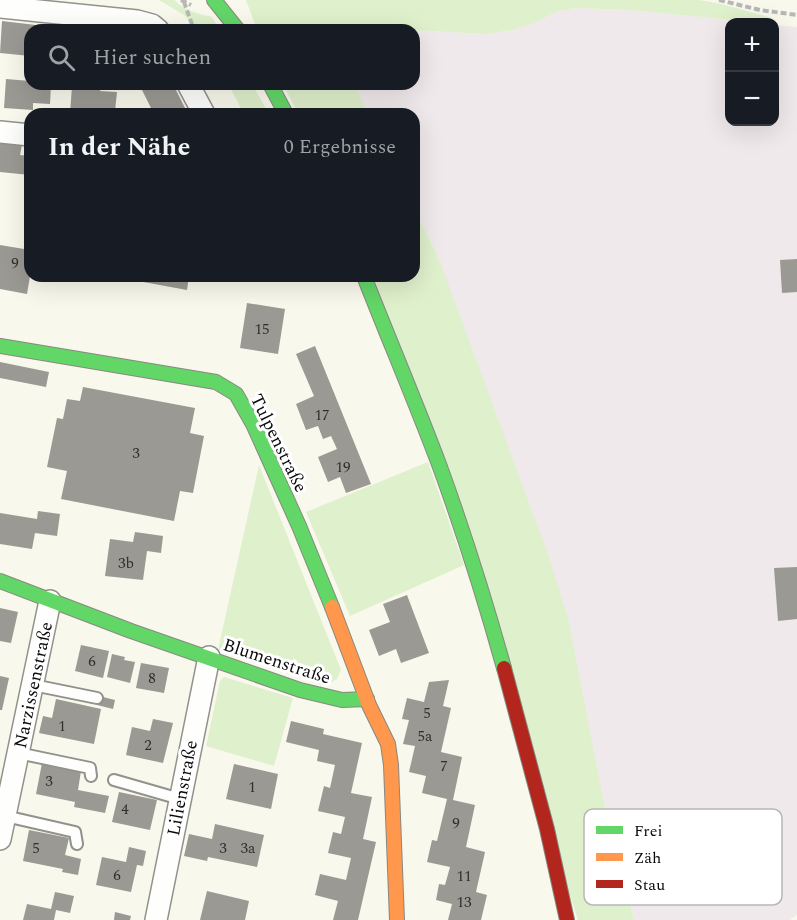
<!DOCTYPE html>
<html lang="de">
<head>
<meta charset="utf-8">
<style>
  :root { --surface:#171b24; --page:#20242c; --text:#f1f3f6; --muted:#9ea1a6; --line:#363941 }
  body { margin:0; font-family:Spectral,serif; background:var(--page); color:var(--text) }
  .controls { position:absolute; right:18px; top:18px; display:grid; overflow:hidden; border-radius:12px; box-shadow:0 6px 24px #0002 }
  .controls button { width:54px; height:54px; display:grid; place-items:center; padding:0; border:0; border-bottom:2px solid var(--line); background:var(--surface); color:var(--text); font:30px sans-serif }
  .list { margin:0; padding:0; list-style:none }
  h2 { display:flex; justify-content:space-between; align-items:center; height:78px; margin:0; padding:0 24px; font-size:26px }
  h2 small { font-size:20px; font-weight:400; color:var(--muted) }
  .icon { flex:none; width:33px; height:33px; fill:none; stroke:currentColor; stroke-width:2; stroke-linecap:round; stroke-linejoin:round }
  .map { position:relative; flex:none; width:797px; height:920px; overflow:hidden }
  .search { position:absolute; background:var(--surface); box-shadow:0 6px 24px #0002; left:24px; top:24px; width:396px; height:66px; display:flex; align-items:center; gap:15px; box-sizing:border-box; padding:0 21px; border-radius:18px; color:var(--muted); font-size:22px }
  .panel { position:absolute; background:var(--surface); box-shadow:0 6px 24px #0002; left:24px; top:108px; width:396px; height:174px; border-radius:18px }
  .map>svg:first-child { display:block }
</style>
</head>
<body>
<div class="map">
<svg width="797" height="920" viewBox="0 0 797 920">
  <rect width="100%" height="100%" fill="#f9f8ec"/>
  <path fill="#f0e9eb" d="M577,8L629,10L753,22H730V122H774L775,25L797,27V915L790,920H634L602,793L439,259L414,207V114H368L355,84H414V30L485,34L513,30L534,22L558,11Z"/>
  <path fill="#dff0cc" d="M159,0H174C185,10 198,14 212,17L220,30H198L184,15Z
    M246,0H699L722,4L772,18L774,22H753L629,10L577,8L558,11L534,23L513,30L485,34L410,30H257Z
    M228,84H252L269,114H244Z
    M283,84H355L368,114H298Z
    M414,207L439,259L549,557L568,618L602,793L634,920H578L374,276H414Z
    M428,462L464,565L350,616L306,512Z
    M259,465L341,670L337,679L325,686L218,650Z
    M224,677L293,698L274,766L206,746L220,681Z"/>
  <path fill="#9b9993" d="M2,21L44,26V30H30V56L0,53Z
    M6,79L30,81V84L51,85L50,104L33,103V110L4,108Z
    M139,84H173L187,112L183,114H154Z
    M72,86L101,88L100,91L117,92L115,111L99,109V114H70Z
    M0,142L22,145L20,155L30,156V175L0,172Z
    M0,245L30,250V276L27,294L0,289Z
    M797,259V292L782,293L780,260Z
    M116,276H189L187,290L116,277Z
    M247,303L285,309L278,354L240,348Z
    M315,346L371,484L346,493L340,477L328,482L318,457L337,449L331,436L323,439L318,426L306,430L296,404L314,396L296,354Z
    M0,362L49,372L46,387L0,378Z
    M83,387L195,408L190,433L204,436L193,493L180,491L174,521L61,499L67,471L47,467L57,418L63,419L67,399L80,401Z
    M38,511L60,514L57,536L35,533L32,549L0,544V513L37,519Z
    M135,532L163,536L161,553L147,551L143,580L105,576L110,539L133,542Z
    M797,567V619L778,621L774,568Z
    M407,595L429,653L401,663L396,649L379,656L369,630L390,622L383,604Z
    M0,608L18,612L11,643L0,641Z
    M81,645L109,651L103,678L75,671Z
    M112,654L125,657L124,660L135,662L130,683L107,677Z
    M141,663L169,668L164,693L136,688Z
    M0,676L9,678L2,710H0Z
    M449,680L443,706L451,708L441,752L462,757L453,800L475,805L466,847L485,852L476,892L487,895L481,920H448L452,904L436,900L439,884L445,885L450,867L427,862L432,840L437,841L447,799L422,793L426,776L409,772L415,746L403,744L409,720L402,719L407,698L424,702L429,682Z
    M99,696L115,700L113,709L97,705Z
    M56,699L101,709L94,744L39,733L43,716L52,718Z
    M153,719L173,723L163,763L126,755L132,727L150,731Z
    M291,721L324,729L323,734L362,743L351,793L372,797L363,839L376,842L358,920H333L338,901L315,895L320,874L346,880L351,858L328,853L333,832L341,834L345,817L318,811L324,786L330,788L335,765L317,761L319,750L286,742Z
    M42,763L81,771L78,790L109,796L105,813L74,807L75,802L36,794Z
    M234,764L278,774L271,809L226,799Z
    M119,792L157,800L150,830L112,822Z
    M215,824L264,835L257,867L208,857L207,861L184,856L189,834L212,839Z
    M29,830L69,838L65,855L81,859L78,875L62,872L63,869L23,861Z
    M129,847L146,851L143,866L137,865L131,892L96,885L102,857L126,862Z
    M207,891L249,901L245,920H200Z
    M55,892L74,896L70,913L56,910L54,920H23L27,904L51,909Z
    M115,912L131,916L130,920H114Z"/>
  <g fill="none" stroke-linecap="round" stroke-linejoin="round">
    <defs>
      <path id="lane" d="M33,685L97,698
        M18,753L90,768L91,776
        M114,780L180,799
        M5,816L75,832L77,844"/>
      <path id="street" d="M0,7L137,21L152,25L158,30
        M188,84L204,114
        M0,132L30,135
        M0,839L50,601
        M156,920L209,657"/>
      <path id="fast" d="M214,0L238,30
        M270,84L286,114
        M364,276C389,340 416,403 440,467C464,533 485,600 504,668
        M0,346L216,382L236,394L253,424L299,526L332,607
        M0,581L131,631L300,690L342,700L367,699"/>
      <path id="slow" d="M332,607L369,705L388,744L391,765L397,920"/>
      <path id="jam" d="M504,668L547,829L567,920"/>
    </defs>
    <use href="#lane" stroke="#92918c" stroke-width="14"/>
    <use href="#street" stroke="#92918c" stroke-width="24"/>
    <use href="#fast" stroke="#888882" stroke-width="16"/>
    <use href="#slow" stroke="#888882" stroke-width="16"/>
    <use href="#jam" stroke="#888882" stroke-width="16"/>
    <path stroke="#b7b7b5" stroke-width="4" stroke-dasharray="6 3" stroke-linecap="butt" d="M181,0L191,5
      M719,0L760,10L797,15
      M184,2L194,30"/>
    <use href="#lane" stroke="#fefefc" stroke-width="10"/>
    <use href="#street" stroke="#fefefc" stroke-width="21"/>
    <use href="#fast" stroke="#63d668" stroke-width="14"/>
    <use href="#slow" stroke="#ff974d" stroke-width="14"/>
    <use href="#jam" stroke="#b3261e" stroke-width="14"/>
  </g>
  <g text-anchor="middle" stroke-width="6" stroke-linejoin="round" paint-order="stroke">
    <g font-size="15" fill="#2e2e2c">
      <text x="15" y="268">9</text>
      <text x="262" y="334">15</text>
      <text x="322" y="420">17</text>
      <text x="136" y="458">3</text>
      <text x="343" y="472">19</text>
      <text x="126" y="568">3b</text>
      <text x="92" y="666">6</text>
      <text x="152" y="683">8</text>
      <text x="427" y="718">5</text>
      <text x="62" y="731">1</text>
      <text x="425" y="741">5a</text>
      <text x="148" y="750">2</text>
      <text x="444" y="771">7</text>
      <text x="49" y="786">3</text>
      <text x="252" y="792">1</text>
      <text x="125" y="814">4</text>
      <text x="456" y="828">9</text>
      <text x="36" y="853">5</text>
      <text x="223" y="853">3</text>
      <text x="248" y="853">3a</text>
      <text x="117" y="880">6</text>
      <text x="464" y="881">11</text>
      <text x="464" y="907">13</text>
    </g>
    <g font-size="18" fill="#0a0a0a" stroke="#fff">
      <text transform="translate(279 443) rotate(64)" y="6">Tulpenstraße</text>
      <text transform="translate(277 661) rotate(18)" y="6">Blumenstraße</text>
      <text transform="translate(33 685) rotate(-78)" y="6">Narzissenstraße</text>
      <text transform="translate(182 788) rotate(-79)" y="6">Lilienstraße</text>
    </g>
  </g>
  <rect x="584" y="809" width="198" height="96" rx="9" fill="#fff" stroke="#b6b6b6" stroke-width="1.5"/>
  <rect x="596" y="826" width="27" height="8" fill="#63d668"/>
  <rect x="596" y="853" width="27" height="8" fill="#ff974d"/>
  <rect x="596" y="880" width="27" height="8" fill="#b3261e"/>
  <g font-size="16" fill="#0a0a0a">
    <text x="634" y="836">Frei</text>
    <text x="634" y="863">Zäh</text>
    <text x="634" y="890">Stau</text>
  </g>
</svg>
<div class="controls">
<button>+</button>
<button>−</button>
</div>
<div class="search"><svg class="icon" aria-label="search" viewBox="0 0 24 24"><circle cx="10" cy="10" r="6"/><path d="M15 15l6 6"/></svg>Hier suchen</div>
<section class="panel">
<h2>In der Nähe<small>0 Ergebnisse</small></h2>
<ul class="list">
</ul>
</section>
</div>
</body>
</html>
